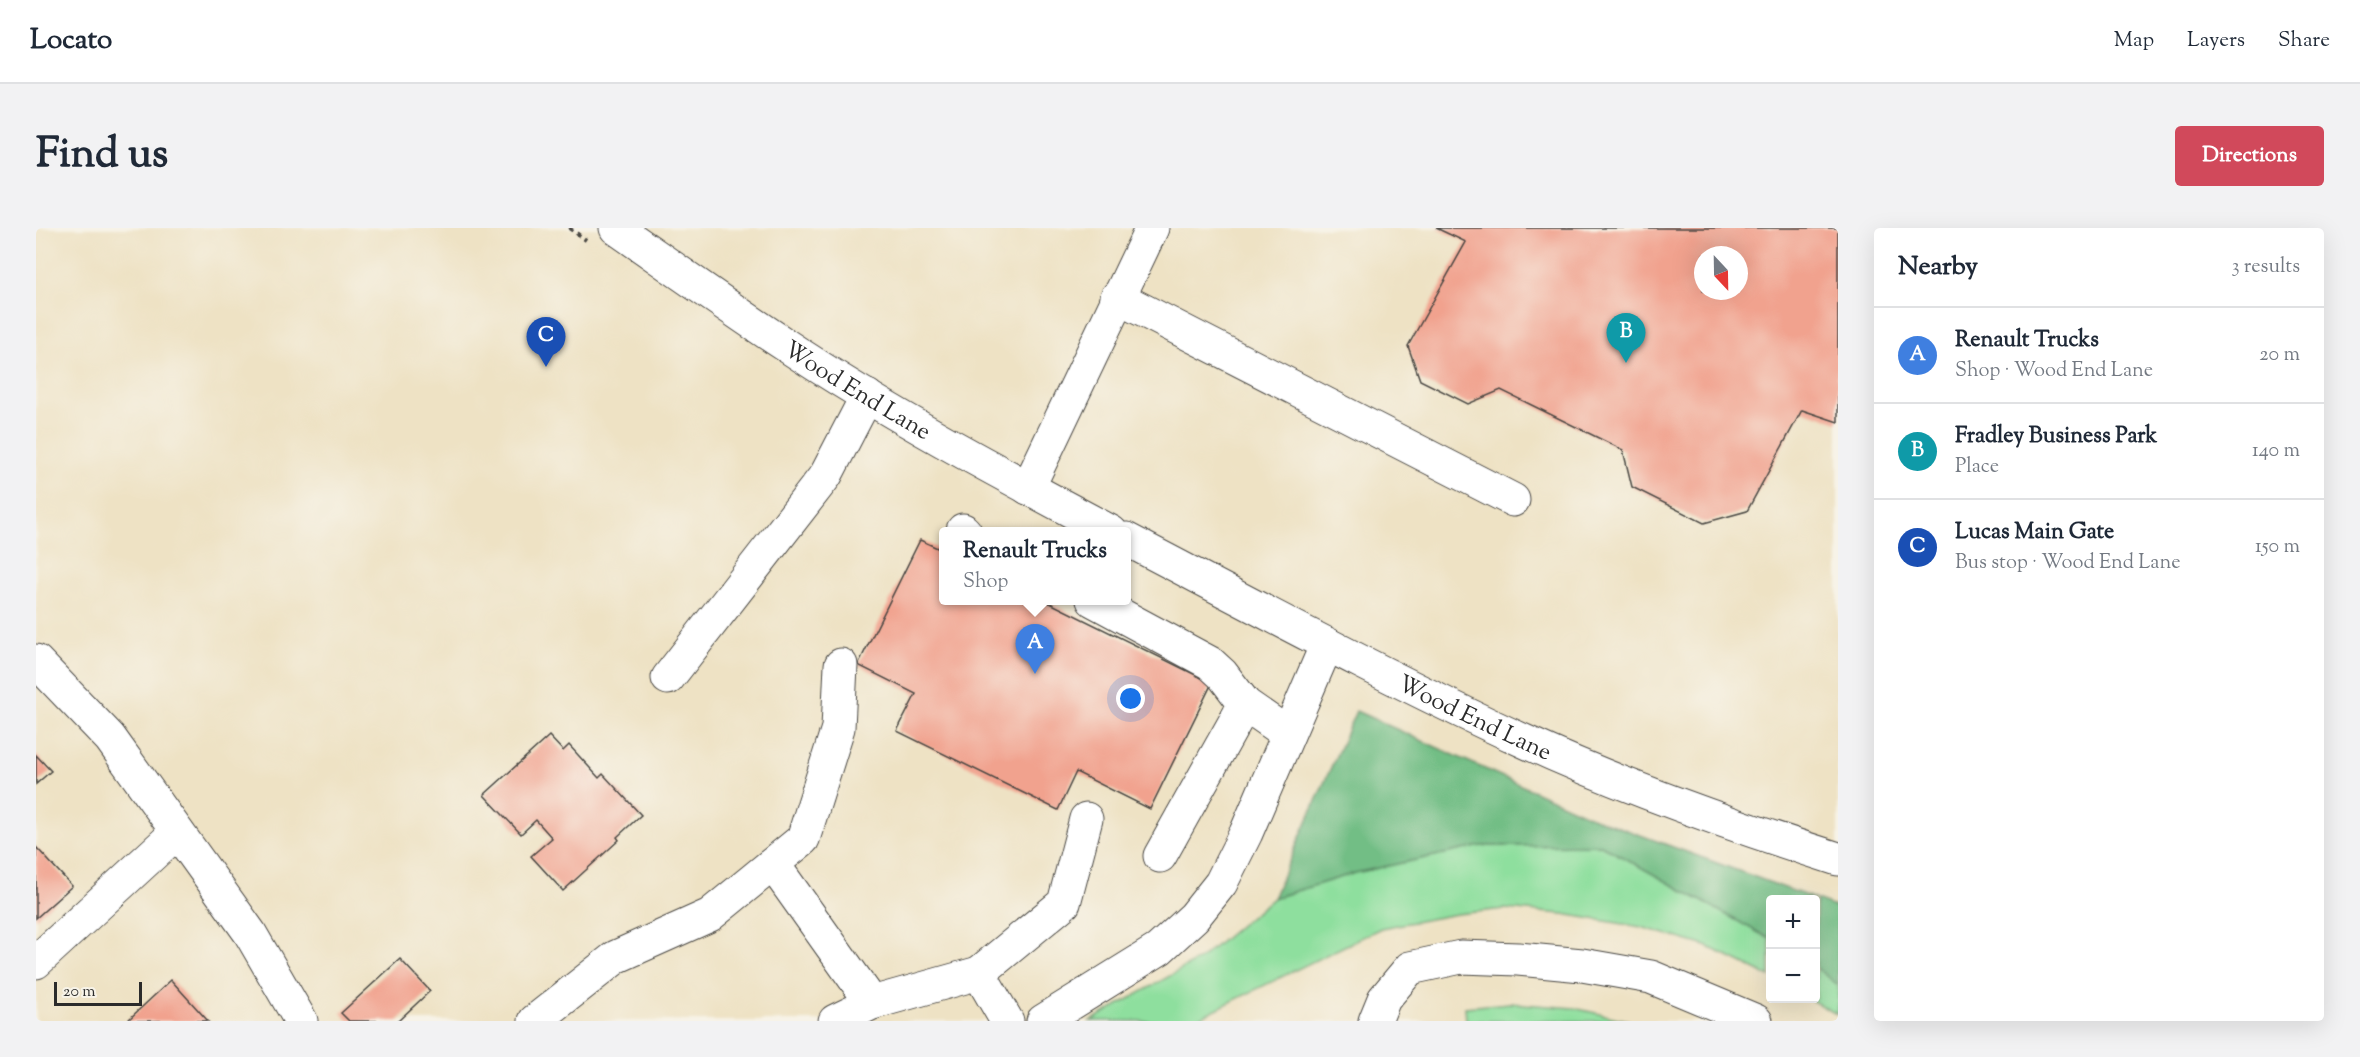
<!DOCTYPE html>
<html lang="en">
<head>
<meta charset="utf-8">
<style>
  :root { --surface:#fff; --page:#f2f2f3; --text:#1f2937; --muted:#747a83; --line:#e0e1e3; --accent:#d1495b }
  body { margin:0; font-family:"Sorts Mill Goudy",serif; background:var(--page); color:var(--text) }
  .controls { position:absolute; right:18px; bottom:18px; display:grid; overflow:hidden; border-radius:6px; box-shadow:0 6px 24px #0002 }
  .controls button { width:54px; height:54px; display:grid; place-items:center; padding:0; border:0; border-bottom:2px solid var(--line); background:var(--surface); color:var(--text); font:30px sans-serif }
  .compass { position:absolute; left:1658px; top:18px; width:54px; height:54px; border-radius:50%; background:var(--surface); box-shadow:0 6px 24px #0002; rotate:158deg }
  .scale { position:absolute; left:18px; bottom:15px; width:88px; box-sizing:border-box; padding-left:6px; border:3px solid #2b2b2b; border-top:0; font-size:16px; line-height:21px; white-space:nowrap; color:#2b2b2b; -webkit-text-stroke:4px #f7f3e8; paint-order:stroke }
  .you { position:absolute; left:1095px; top:471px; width:21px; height:21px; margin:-15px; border:4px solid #fff; border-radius:50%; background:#1a73e8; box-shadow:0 0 0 9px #1a73e833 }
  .badge { display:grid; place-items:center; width:39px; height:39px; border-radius:50%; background:var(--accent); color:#fff; font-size:20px; font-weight:700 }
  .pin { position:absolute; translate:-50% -50px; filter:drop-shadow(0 2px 3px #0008) }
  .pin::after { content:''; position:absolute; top:32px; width:21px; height:18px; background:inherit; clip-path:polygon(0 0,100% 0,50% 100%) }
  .popup { position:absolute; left:903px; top:299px; width:192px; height:78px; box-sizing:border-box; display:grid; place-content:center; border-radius:6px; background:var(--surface); filter:drop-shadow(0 2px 4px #0005); font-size:20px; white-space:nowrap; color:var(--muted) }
  .popup b { font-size:22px; color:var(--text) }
  .popup::after { content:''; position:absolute; left:50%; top:100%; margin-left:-12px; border:12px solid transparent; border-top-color:var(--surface) }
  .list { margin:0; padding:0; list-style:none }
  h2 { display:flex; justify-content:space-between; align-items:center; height:78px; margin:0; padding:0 24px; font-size:26px }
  h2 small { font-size:20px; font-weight:400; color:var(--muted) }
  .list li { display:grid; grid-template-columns:39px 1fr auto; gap:18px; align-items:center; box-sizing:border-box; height:96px; padding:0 24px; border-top:2px solid var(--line) }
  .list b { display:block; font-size:22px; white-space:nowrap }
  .list p { margin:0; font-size:20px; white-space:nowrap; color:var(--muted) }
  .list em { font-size:20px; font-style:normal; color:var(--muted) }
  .map { position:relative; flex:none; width:1802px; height:793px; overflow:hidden; border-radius:6px }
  header { display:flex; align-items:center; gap:36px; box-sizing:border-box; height:84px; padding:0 30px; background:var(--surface); border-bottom:2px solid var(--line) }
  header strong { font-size:28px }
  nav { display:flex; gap:33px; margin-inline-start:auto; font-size:21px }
  .intro { display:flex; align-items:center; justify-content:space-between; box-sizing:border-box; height:144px; padding:0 36px }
  h1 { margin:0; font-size:42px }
  .button { padding:15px 27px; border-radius:6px; background:var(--accent); color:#fff; font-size:21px; font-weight:700 }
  main { display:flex; gap:36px; padding:0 36px }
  aside { flex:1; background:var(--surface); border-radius:6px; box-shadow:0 6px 24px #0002 }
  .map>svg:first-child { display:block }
</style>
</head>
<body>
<header>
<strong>Locato</strong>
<nav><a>Map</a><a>Layers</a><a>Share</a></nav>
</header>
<div class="intro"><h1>Find us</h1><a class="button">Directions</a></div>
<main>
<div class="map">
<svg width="1802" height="793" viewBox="0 0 1802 793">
  <rect width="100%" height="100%" fill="#f7f3e8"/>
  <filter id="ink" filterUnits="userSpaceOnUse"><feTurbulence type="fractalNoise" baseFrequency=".0167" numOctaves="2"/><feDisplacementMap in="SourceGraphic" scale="12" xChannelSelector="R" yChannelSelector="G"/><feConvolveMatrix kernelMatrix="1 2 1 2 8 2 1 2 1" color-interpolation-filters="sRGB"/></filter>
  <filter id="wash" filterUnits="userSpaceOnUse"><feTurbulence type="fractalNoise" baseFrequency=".008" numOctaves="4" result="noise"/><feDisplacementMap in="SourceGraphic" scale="24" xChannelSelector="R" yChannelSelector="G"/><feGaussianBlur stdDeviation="1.35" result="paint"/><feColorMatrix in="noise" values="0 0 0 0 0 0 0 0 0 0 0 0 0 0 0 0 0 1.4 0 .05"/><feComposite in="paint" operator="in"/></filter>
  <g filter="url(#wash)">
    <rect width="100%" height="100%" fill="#eee2c4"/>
    <path fill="#8edf9e" stroke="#5c8564" stroke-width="1.5" d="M1565,617L1734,711V749L1670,718L1605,699L1527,686L1469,681L1421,686L1345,700L1156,793H1054L1164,731L1237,670L1319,645L1445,618Z
      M1780,740L1802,757V787L1773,771L1780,770Z
      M1474,775L1538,780L1594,793H1430L1429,779Z"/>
    <path fill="#72be85" stroke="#4e7458" stroke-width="1.5" d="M1320,483L1558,590L1779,671L1734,672V711L1565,617L1445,618L1319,645L1237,670Z
      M1780,672L1802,680V757L1780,740Z"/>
    <g id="blocks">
      <path fill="#f1a28e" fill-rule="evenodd" d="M1400,0H1802V194L1766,182L1711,283L1668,295L1596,259L1587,222L1465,162L1432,176L1384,152L1372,118L1430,14ZM1667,27H1703V63H1667Z
        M884,312L908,323V372H1008L1176,455L1114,581L1040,544L1022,582L861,503L880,466L822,437Z
        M513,508L527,523L533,517L563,550L567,546L605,587L581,609L583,612L527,663L495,628L516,610L500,592L485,606L448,567Z
        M0,527L15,543L0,556Z
        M0,619L36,658L0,690Z
        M364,731L394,763L362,793H313L305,785Z
        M135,752L172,793H91Z"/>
    </g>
  </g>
  <g filter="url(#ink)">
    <use href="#blocks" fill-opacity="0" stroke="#484642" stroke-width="1.5"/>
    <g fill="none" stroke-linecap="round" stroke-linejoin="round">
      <defs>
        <g id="minor">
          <path id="s1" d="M580,0C636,39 692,79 748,116C853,186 964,245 1075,304"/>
          <path d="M1081,69L1477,272"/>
          <path d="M992,260L1116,0"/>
          <path d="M927,302L929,304"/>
          <path id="s2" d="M1090,311C1222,380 1353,451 1488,513C1590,560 1695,597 1802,631"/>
          <path d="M1057,372L1174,435L1186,446L1209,476L1252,506"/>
          <path d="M0,433L74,510L214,705L265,793"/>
          <path d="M632,450L790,247L831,168"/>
          <path d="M1124,628L1209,476"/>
          <path d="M737,636L836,775"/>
          <path d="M0,734L141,604"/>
          <path d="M499,793L580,729L674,687L767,611L802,500L805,437"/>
          <path d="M799,793L836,775L943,745"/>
          <path d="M971,793L943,745L1028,675L1050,591"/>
          <path d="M1007,793L1123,721L1158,689L1185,655L1210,605L1291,416"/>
          <path d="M1339,793L1348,771L1374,740L1425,729L1482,731L1546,737L1615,749L1720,793"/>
        </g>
      </defs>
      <use href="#minor" stroke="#484642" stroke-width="35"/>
      <path stroke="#484642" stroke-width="4" stroke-dasharray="4.5 4.5" stroke-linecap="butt" d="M533,0L550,12"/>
      <use href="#minor" stroke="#fff" stroke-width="33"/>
    </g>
  </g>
  <g text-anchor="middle" stroke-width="4.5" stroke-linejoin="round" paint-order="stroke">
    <g font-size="24" fill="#2b2b2b" stroke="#f7f3e8">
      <text dy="8" stroke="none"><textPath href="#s1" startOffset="291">Wood End Lane</textPath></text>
      <text dy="8" stroke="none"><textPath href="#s2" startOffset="392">Wood End Lane</textPath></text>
    </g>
  </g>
</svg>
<div class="controls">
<button>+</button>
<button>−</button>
</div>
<svg class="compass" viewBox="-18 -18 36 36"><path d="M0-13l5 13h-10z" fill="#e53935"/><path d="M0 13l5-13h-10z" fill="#747a83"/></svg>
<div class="scale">20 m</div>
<div class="you"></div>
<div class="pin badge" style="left:999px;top:446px;background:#3f7fe0">A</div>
<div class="popup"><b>Renault Trucks</b>Shop</div>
<div class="pin badge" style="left:1590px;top:135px;background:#0f9aa8">B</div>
<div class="pin badge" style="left:510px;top:139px;background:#1a4fb4">C</div>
</div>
<aside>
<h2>Nearby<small>3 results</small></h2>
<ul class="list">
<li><span class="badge" style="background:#3f7fe0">A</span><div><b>Renault Trucks</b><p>Shop · Wood End Lane</p></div><em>20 m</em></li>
<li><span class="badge" style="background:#0f9aa8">B</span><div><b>Fradley Business Park</b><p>Place</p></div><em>140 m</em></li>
<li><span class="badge" style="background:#1a4fb4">C</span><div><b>Lucas Main Gate</b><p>Bus stop · Wood End Lane</p></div><em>150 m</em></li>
</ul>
</aside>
</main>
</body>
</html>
